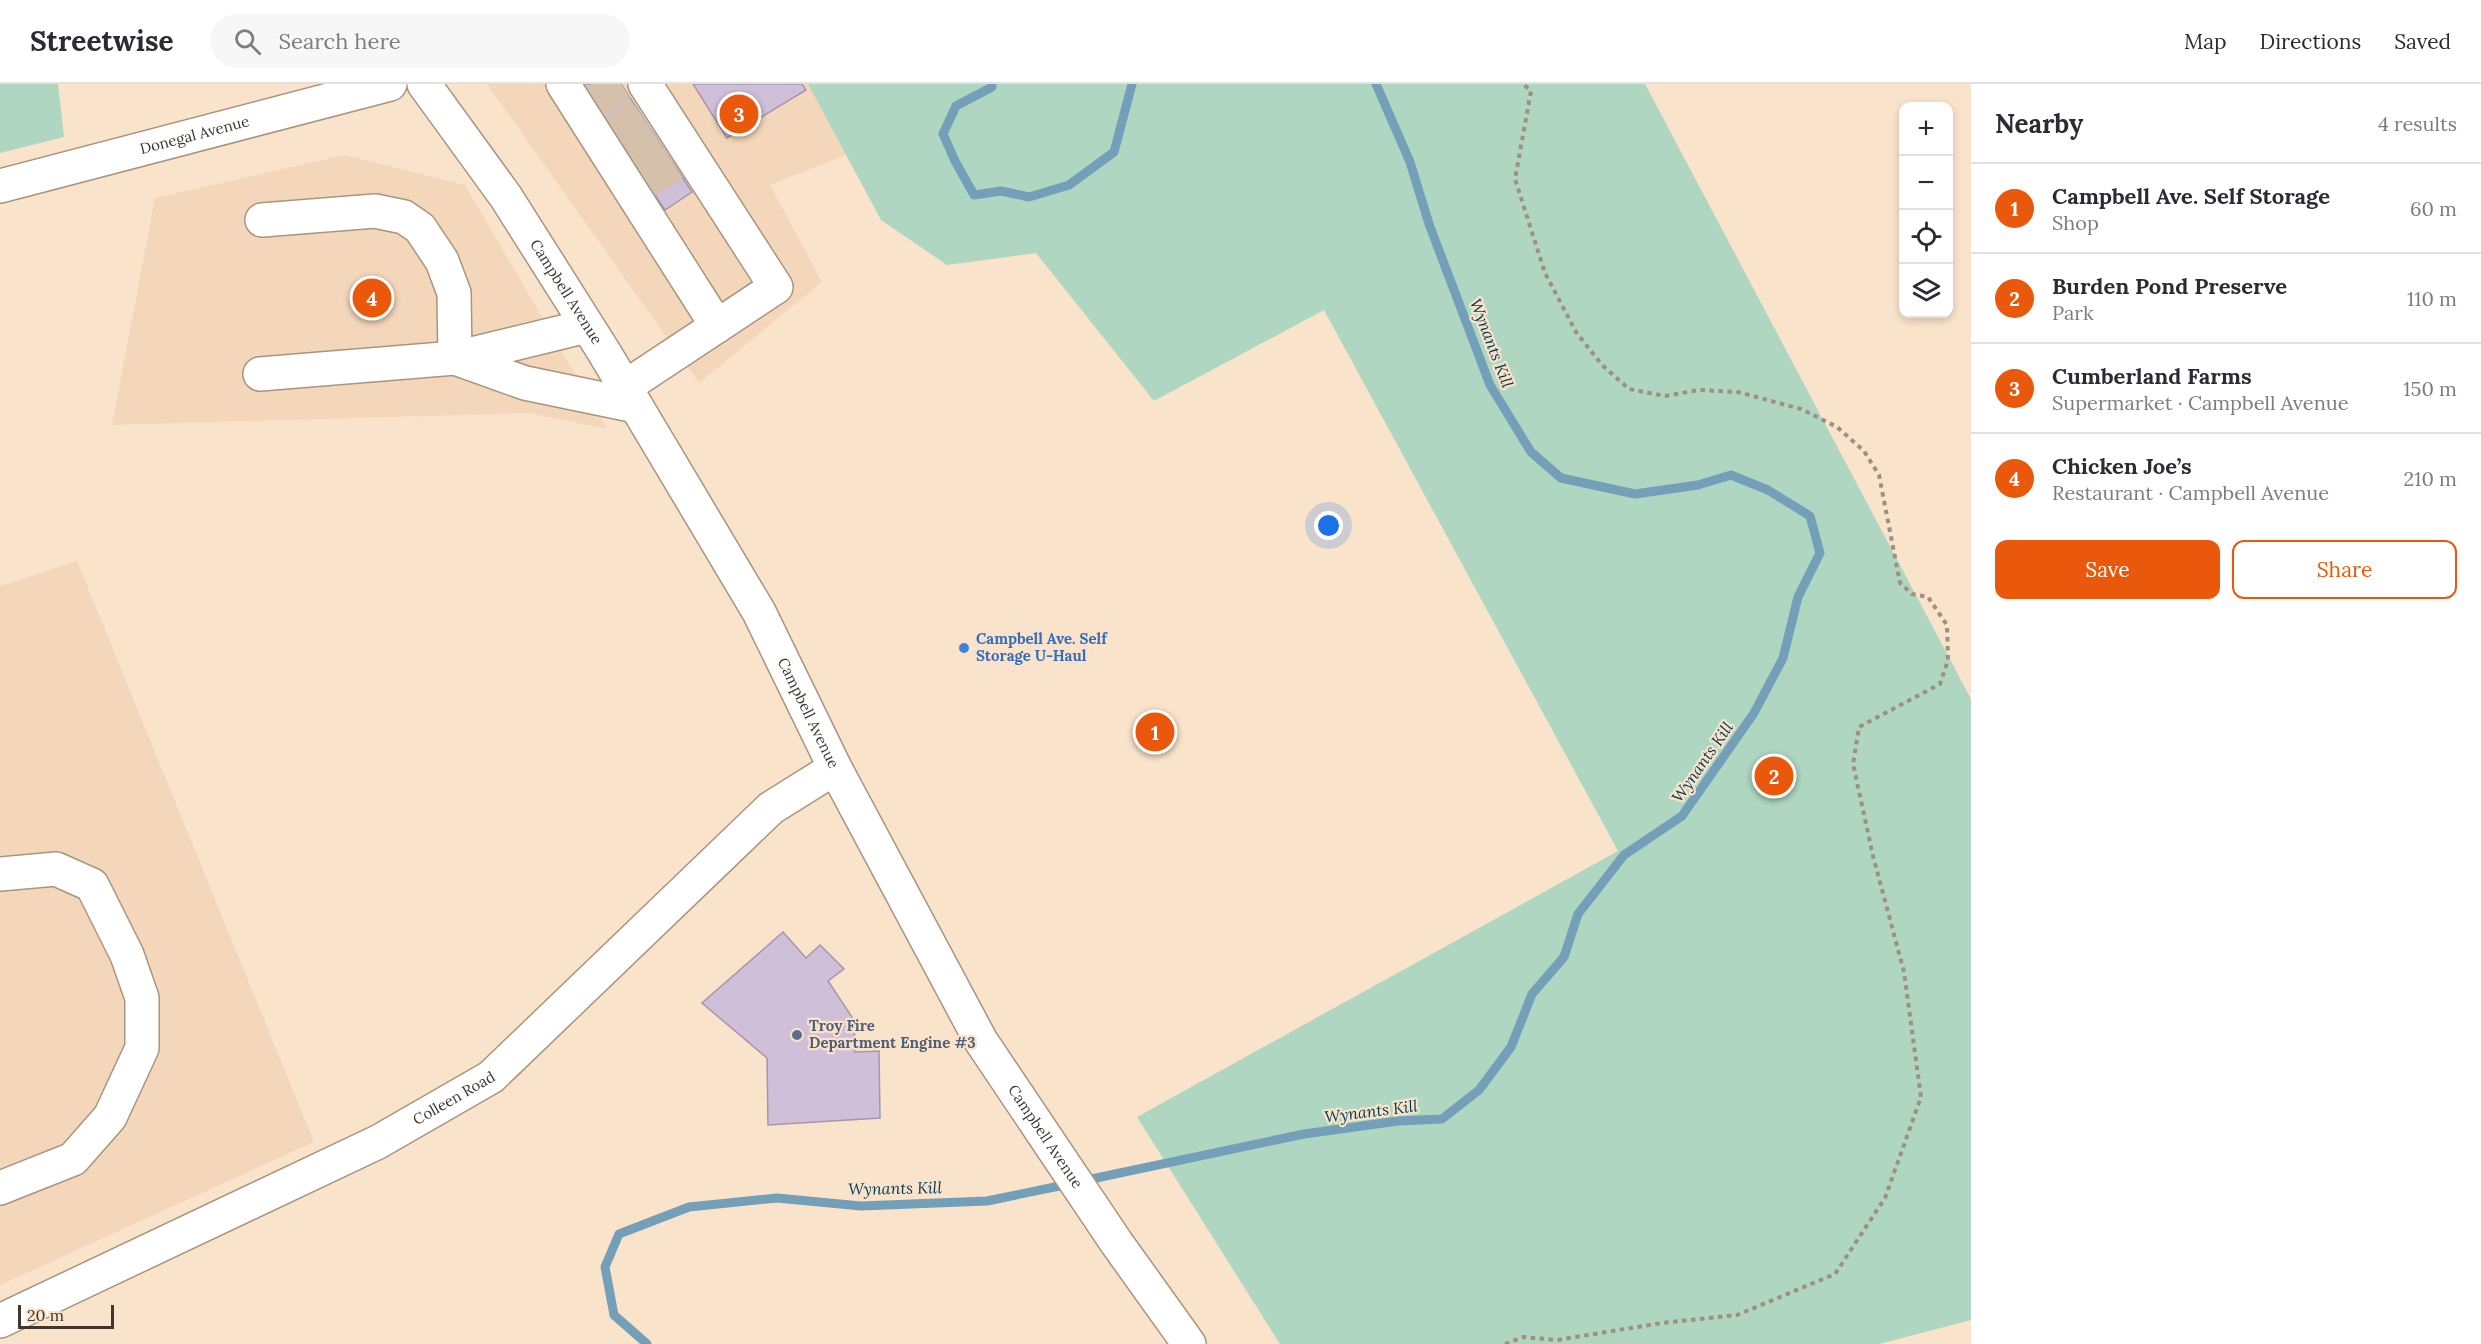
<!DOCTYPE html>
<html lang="en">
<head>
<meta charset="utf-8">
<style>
  :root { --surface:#fff; --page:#f7f7f7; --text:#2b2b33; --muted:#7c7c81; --line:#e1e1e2; --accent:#ea580c }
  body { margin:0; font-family:Lora,serif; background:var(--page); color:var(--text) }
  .controls { position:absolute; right:18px; top:18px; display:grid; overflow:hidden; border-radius:12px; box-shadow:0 3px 9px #0003 }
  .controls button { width:54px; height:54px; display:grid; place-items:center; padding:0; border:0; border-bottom:2px solid var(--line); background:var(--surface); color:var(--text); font:30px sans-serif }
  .scale { position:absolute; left:18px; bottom:15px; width:96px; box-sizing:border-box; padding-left:6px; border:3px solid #3f362d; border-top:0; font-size:16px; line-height:21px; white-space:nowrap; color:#3f362d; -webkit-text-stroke:4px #fae3cb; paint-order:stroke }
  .you { position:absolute; left:1329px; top:442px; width:21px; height:21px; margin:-15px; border:4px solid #fff; border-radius:50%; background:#1a73e8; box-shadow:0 0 0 9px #1a73e833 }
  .badge { display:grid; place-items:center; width:39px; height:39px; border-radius:50%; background:var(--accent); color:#fff; font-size:20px; font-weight:700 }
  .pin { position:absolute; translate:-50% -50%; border:3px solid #fff; box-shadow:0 2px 6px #0006 }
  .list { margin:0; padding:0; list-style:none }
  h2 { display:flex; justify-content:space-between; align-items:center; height:78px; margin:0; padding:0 24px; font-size:26px }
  h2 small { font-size:20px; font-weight:400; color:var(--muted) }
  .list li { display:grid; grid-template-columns:39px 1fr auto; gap:18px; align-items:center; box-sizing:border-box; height:90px; padding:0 24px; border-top:2px solid var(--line) }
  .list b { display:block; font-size:22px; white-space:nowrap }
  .list p { margin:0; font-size:20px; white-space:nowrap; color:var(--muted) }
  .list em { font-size:20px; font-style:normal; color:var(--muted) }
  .actions { display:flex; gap:12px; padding:18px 24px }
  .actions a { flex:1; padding:14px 0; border:2px solid var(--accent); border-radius:12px; text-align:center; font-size:21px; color:var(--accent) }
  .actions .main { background:var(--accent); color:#fff }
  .icon { flex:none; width:33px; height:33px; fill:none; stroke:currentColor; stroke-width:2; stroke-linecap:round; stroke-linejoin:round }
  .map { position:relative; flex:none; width:1971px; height:1260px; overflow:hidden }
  header { display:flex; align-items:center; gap:36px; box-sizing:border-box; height:84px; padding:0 30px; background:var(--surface); border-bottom:2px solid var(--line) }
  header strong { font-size:28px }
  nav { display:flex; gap:33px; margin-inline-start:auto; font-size:21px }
  .search { width:420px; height:54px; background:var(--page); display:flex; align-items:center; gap:15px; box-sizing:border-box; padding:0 21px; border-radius:33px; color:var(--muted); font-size:22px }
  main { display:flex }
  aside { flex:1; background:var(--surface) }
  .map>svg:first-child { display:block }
</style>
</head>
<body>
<header>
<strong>Streetwise</strong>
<div class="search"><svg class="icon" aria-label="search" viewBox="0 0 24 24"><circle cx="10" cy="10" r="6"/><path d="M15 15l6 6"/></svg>Search here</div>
<nav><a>Map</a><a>Directions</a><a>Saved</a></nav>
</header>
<main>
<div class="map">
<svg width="1971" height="1260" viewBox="0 0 1971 1260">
  <rect width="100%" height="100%" fill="#fae3cb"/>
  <path fill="#f4d7ba" d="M487,0H833L838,7L846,71L770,101L822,198L699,299Z
    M345,71L465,101L607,345L529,329L112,341L155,114Z
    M77,477L314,1058L0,1201V502Z"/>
  <path fill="#aed6c0" d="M0,0H58L64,53L0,69Z
    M808,0H1645L1971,615V1236L1879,1260H1280L1137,1033L1618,767L1324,226L1154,317L1036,169L947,181L881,136Z"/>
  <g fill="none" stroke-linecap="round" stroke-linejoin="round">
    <path stroke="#749fb9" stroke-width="9" d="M992,0V3L956,22L943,50L955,77L974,111L1001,107L1029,113L1069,101L1114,68L1132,0
      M1082,1097L1304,1050L1398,1037L1442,1035L1479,1006L1511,963L1532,910L1564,873L1578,830L1624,771L1682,732L1754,629L1783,574L1798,513L1820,469L1810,432L1768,406L1731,391L1698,401L1635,410L1561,394L1531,368L1490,301L1429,140L1410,78L1376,0
      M647,1260L614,1231L605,1183L619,1150L689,1123L777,1114L861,1122L987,1117L1069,1100"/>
  </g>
  <path fill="#d0bfd9" stroke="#a595ae" stroke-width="1.5" d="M582,0H621L692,108L665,126Z
    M693,0H802L806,6L727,54Z
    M783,848L806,874L820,861L844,885L828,897L854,936L855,968L879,967L880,1034L768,1041L767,974L702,919Z"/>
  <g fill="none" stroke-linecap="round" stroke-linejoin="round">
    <path stroke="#d5c0ab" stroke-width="33" stroke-dasharray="33 16" stroke-linecap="butt" d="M594,18L621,0
      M613,48L640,29
      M631,74L658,56
      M646,98L674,80"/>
    <defs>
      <g id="minor">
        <path id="s1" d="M424,0L506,113L604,268L759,528L835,684L981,957L1116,1158L1189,1260"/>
        <path d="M563,0L717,242"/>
        <path id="s2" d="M0,102L390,0"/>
        <path d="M262,136L375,127L404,133L420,144L442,177L454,209L455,274"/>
        <path d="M455,274L525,299L636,322"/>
        <path d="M260,290L455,274L587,242"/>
        <path d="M625,303L776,203L645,0"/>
        <path d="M0,790L56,785L92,801L127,871L142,914V964L110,1033L73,1075L0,1104"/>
        <path id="s3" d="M0,1237L378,1058L491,993L771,724L835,684"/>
      </g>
    </defs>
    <use href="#minor" stroke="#a9947e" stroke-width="36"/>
    <path stroke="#9f8f7e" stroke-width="4" stroke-dasharray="4.5 4.5" stroke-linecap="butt" d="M1505,1260L1523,1253L1557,1256L1662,1239L1737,1231L1835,1190L1885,1114L1921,1013L1904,888L1873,772L1853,680L1859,643L1940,600L1948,576L1947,541L1928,513L1912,510L1900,499L1879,391L1864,367L1837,343L1801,325L1738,308L1699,306L1665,312L1629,305L1602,281L1576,248L1545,189L1515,95L1531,7L1523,0"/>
    <use href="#minor" stroke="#fff" stroke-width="33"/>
  </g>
  <circle fill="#3f7fe0" stroke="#fae3cb" stroke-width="2" cx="964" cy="564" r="6"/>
  <circle fill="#5c6f8a" stroke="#fae3cb" stroke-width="2" cx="797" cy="951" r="6"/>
  <g text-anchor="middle" stroke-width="4.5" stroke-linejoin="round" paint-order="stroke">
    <g font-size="15" fill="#3f362d" stroke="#fae3cb">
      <text dy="5" stroke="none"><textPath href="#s2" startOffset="201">Donegal Avenue</textPath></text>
      <text dy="5" stroke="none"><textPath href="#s1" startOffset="252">Campbell Avenue</textPath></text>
      <text dy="5" stroke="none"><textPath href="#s1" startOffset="738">Campbell Avenue</textPath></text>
      <text dy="5" stroke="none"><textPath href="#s3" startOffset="506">Colleen Road</textPath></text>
      <text dy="5" stroke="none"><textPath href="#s1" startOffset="1224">Campbell Avenue</textPath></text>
    </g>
    <g font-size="15" font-weight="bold" fill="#366cbe" stroke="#fae3cb" text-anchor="start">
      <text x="976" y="560">Campbell Ave. Self<tspan x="976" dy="17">Storage U-Haul</tspan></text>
    </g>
    <g font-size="15" font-weight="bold" fill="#4e5e75" stroke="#fae3cb" text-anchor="start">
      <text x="809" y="947">Troy Fire<tspan x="809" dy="17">Department Engine #3</tspan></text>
    </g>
    <g font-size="16" font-style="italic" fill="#003a55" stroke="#fae3cb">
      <text transform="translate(1492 259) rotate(69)" y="6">Wynants Kill</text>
      <text transform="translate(1702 678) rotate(-55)" y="6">Wynants Kill</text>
      <text transform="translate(1371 1027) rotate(-7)" y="6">Wynants Kill</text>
      <text transform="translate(895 1104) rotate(-1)" y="6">Wynants Kill</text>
    </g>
  </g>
</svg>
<div class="controls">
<button>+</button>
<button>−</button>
<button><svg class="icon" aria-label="locate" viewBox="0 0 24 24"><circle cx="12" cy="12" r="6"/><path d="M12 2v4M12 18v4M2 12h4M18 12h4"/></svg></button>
<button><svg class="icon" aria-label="layers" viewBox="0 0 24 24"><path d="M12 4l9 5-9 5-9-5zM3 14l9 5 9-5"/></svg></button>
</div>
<div class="scale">20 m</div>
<div class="you"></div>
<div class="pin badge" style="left:1155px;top:648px">1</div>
<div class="pin badge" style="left:1774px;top:692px">2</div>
<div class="pin badge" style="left:739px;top:30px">3</div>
<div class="pin badge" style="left:372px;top:214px">4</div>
</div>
<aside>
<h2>Nearby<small>4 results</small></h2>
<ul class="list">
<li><span class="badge">1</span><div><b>Campbell Ave. Self Storage</b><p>Shop</p></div><em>60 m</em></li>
<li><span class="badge">2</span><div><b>Burden Pond Preserve</b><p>Park</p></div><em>110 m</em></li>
<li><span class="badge">3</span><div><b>Cumberland Farms</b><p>Supermarket · Campbell Avenue</p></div><em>150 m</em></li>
<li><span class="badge">4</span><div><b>Chicken Joe’s</b><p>Restaurant · Campbell Avenue</p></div><em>210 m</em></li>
</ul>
<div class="actions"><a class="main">Save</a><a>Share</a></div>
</aside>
</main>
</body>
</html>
